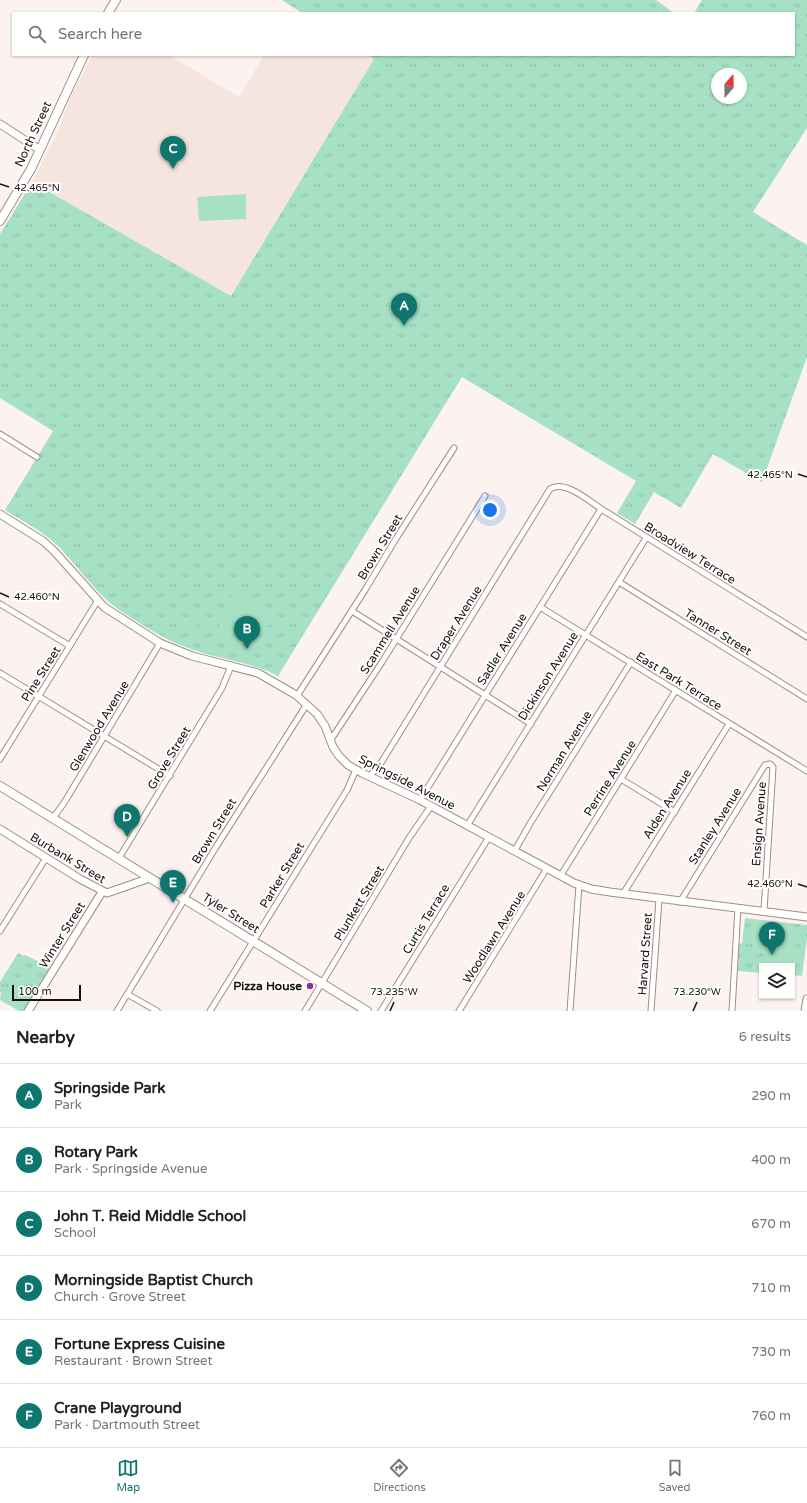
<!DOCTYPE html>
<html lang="en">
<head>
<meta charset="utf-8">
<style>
  :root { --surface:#fff; --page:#f6f6f6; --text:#202124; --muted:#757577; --line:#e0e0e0; --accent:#0f766e }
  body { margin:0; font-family:"Varela Round",sans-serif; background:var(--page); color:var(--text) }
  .controls { position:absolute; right:12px; bottom:12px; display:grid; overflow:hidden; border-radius:0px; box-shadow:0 1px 3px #0004 }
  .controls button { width:36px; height:36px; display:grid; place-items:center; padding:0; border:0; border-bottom:1px solid var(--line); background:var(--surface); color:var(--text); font:20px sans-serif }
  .compass { position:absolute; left:711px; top:68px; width:36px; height:36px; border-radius:50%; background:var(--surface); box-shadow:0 1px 3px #0004; rotate:20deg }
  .scale { position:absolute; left:12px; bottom:10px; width:69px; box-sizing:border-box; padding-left:4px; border:2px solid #18110f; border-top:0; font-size:11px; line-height:14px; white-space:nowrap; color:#18110f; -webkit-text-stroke:3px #fff; paint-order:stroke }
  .you { position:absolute; left:490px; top:510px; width:14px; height:14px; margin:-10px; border:3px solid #fff; border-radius:50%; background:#1a73e8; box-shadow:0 0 0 6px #1a73e833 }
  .badge { display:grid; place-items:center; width:26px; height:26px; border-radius:50%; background:var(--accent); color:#fff; font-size:13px; font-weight:700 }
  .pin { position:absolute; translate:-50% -33px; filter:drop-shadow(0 1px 2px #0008) }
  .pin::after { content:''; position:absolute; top:21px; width:14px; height:12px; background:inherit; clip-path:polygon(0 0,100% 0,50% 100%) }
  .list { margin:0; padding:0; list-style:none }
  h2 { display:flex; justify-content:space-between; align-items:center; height:52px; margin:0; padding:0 16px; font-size:17px }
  h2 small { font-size:13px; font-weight:400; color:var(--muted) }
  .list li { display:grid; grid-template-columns:26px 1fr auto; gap:12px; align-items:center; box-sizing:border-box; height:64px; padding:0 16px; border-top:1px solid var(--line) }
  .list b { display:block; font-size:15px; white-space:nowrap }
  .list p { margin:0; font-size:13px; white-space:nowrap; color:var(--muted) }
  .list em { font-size:13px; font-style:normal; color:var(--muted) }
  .icon { flex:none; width:22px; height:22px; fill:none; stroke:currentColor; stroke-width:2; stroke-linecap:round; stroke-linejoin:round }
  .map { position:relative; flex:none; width:807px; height:1011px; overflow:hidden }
  .search { position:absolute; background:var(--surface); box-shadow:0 1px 3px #0004; left:12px; right:12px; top:12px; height:44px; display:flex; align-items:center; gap:10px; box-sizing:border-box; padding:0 14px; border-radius:0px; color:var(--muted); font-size:15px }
  .sheet { height:436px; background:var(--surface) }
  nav { display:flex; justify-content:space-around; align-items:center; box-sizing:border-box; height:56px; border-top:1px solid var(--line); background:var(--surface); font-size:11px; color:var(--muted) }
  nav a { display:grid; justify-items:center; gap:2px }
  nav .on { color:var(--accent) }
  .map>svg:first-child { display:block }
</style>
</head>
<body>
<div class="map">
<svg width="807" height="1011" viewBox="0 0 807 1011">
  <defs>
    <pattern id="grass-tufts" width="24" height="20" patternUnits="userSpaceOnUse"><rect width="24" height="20" fill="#a6e1c5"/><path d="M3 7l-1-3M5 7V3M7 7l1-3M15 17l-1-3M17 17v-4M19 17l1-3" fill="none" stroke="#8ec0a8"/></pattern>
  </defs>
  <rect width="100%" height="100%" fill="#fcf3f0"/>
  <path fill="#f6e5df" d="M93,55H169L239,97L264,55H369L375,58L231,296L32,182L57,134L70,98Z"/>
  <path fill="url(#grass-tufts)" fill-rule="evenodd" d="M282,0H656L674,13H302Z
    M702,0H807V128L753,212L807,245V357L762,482L713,454L681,508L654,492L635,524L617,513L636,481L462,377L278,676C248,661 218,659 188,648C165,640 144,626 124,613C98,597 81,570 60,548C44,532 24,522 5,510L53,431L0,398V234L32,182L231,296L374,59L369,55H794V13H694ZM717,74H741V98H717Z
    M745,918L807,925V938L802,976L792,975V966H762V973L738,971L739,944L742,943Z
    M18,953L24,956L25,955L50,967L23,1011H19L0,1000L1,993L0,992V982Z"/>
  <path fill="#a6e1c5" d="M246,194V219L199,221L197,197Z
    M237,590L244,593L245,591L248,594L247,596L275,617C265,632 247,644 228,639C224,638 220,635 216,633L229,601L227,599L229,596L230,598L233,591Z
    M190,612L200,615L193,635L183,631Z
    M751,920L768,923L767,933L749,931Z
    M781,929L797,930L794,963L777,961Z
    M13,985L28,995L22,1004L6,995Z"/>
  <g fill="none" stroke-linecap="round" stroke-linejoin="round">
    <defs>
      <path id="street" d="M0,434L37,457
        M619,582L807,699
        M0,604L70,646
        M540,607L807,771
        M352,611L531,724
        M0,673L170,776
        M297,696L365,590L397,537L454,448
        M330,741L382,662L485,496
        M0,759L98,600
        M369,776L378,768L384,758L550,489C565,479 590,502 603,510L807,637
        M621,779L675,812
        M420,800L601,509
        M53,818L64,803L160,643
        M467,826L646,538
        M515,850L531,822L631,662
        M119,858L222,688L231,666
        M561,875L676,690
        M623,894L729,724
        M680,902L765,765L770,764L773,767L764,911
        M0,931L46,858
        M127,994L157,1011
        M117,1011L216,847L307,704
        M210,1011L347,790L356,770
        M305,1011L409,838L431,806
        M381,1011L489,837
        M459,1011L544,873
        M570,1011L579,885
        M651,1011L659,899
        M732,1011L738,908"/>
      <path id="secondary" d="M0,124L40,150
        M0,514L43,541L54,551L104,607L160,643L192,656L258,673L296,695L317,714L325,726L333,747L339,756L348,765L362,773L420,800L574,883L591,889L610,892L807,917
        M0,829L80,879L107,893L150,878
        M28,1011L102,892
        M805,1011L807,999"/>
      <path id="primary" d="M108,13L116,0
        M0,221L31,169L84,55
        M0,786L367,1011"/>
    </defs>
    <use href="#street" stroke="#a18d86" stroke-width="7"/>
    <use href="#secondary" stroke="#a18d86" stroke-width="9"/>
    <use href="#primary" stroke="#a18d86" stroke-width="10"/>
    <use href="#street" stroke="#fff" stroke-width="5"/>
    <use href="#secondary" stroke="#fff" stroke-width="7"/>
    <use href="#primary" stroke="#fff" stroke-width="8"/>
  </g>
  <path fill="none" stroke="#18110f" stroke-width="1.5" d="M0,184L9,187M798,474L807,477M0,593L9,597M798,884L807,887M390,1011L394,1002M693,1011L697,1002"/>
  <circle fill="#8c319c" stroke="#fff" stroke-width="1.5" cx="310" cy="986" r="4"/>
  <g text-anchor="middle" stroke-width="4" stroke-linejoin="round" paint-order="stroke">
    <g font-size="12" fill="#18110f" stroke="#fff">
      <text transform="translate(33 134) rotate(-65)" y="4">North Street</text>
      <text transform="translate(380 547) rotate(-59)" y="4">Brown Street</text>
      <text transform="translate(690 553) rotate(32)" y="4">Broadview Terrace</text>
      <text transform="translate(456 623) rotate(-58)" y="4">Draper Avenue</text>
      <text transform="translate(390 630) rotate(-58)" y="4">Scammell Avenue</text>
      <text transform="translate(718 632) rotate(32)" y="4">Tanner Street</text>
      <text transform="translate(502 649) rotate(-58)" y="4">Sadler Avenue</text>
      <text transform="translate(41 674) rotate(-58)" y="4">Pine Street</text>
      <text transform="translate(548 676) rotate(-58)" y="4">Dickinson Avenue</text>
      <text transform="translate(679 681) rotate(32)" y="4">East Park Terrace</text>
      <text transform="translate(99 726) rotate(-59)" y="4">Glenwood Avenue</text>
      <text transform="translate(564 751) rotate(-58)" y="4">Norman Avenue</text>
      <text transform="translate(169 758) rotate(-59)" y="4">Grove Street</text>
      <text transform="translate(610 778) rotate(-58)" y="4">Perrine Avenue</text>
      <text transform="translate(407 782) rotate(27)" y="4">Springside Avenue</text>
      <text transform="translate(667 804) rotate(-58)" y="4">Alden Avenue</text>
      <text transform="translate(759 824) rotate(-86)" y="4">Ensign Avenue</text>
      <text transform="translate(715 826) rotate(-58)" y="4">Stanley Avenue</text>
      <text transform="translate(214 831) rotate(-59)" y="4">Brown Street</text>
      <text transform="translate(68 858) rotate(31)" y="4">Burbank Street</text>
      <text transform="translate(282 875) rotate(-59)" y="4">Parker Street</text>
      <text transform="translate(359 903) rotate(-59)" y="4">Plunkett Street</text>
      <text transform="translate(231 913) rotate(32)" y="4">Tyler Street</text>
      <text transform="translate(426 919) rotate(-59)" y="4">Curtis Terrace</text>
      <text transform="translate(62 935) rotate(-58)" y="4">Winter Street</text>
      <text transform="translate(494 937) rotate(-58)" y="4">Woodlawn Avenue</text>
      <text transform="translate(645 954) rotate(-86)" y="4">Harvard Street</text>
    </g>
    <g font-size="12" font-weight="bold" fill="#18110f" stroke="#fff" text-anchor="end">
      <text x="302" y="990">Pizza House</text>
    </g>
  </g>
  <g font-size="10" text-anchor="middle" fill="#18110f" stroke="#fff" stroke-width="4" stroke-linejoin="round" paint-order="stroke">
    <text x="37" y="191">42.465°N</text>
    <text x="770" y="478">42.465°N</text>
    <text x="37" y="600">42.460°N</text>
    <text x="770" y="887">42.460°N</text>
    <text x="394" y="995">73.235°W</text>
    <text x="697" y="995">73.230°W</text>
  </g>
</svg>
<div class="controls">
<button><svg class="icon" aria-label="layers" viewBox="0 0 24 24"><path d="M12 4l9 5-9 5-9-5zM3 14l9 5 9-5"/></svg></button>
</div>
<svg class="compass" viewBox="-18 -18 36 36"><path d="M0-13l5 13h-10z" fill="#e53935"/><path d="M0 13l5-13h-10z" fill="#757577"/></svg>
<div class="scale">100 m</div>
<div class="you"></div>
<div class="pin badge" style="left:404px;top:326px">A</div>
<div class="pin badge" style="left:247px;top:649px">B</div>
<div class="pin badge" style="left:173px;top:169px">C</div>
<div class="pin badge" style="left:127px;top:837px">D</div>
<div class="pin badge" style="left:173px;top:903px">E</div>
<div class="pin badge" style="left:772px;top:955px">F</div>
<div class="search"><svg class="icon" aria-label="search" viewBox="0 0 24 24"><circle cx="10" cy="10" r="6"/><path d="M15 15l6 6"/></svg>Search here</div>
</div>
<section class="sheet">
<h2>Nearby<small>6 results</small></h2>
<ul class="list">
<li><span class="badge">A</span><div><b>Springside Park</b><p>Park</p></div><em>290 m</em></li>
<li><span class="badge">B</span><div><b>Rotary Park</b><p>Park · Springside Avenue</p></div><em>400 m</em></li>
<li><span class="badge">C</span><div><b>John T. Reid Middle School</b><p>School</p></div><em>670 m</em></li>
<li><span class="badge">D</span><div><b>Morningside Baptist Church</b><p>Church · Grove Street</p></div><em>710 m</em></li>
<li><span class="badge">E</span><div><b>Fortune Express Cuisine</b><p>Restaurant · Brown Street</p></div><em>730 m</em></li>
<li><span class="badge">F</span><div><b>Crane Playground</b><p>Park · Dartmouth Street</p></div><em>760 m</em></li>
</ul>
</section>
<nav>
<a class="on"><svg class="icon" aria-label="map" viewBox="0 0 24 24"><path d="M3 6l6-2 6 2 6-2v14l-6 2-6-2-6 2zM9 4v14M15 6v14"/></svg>Map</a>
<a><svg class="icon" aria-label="directions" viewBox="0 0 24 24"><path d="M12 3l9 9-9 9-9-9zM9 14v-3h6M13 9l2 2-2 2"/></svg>Directions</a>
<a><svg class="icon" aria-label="saved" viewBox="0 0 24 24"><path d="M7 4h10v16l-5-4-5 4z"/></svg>Saved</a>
</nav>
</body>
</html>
